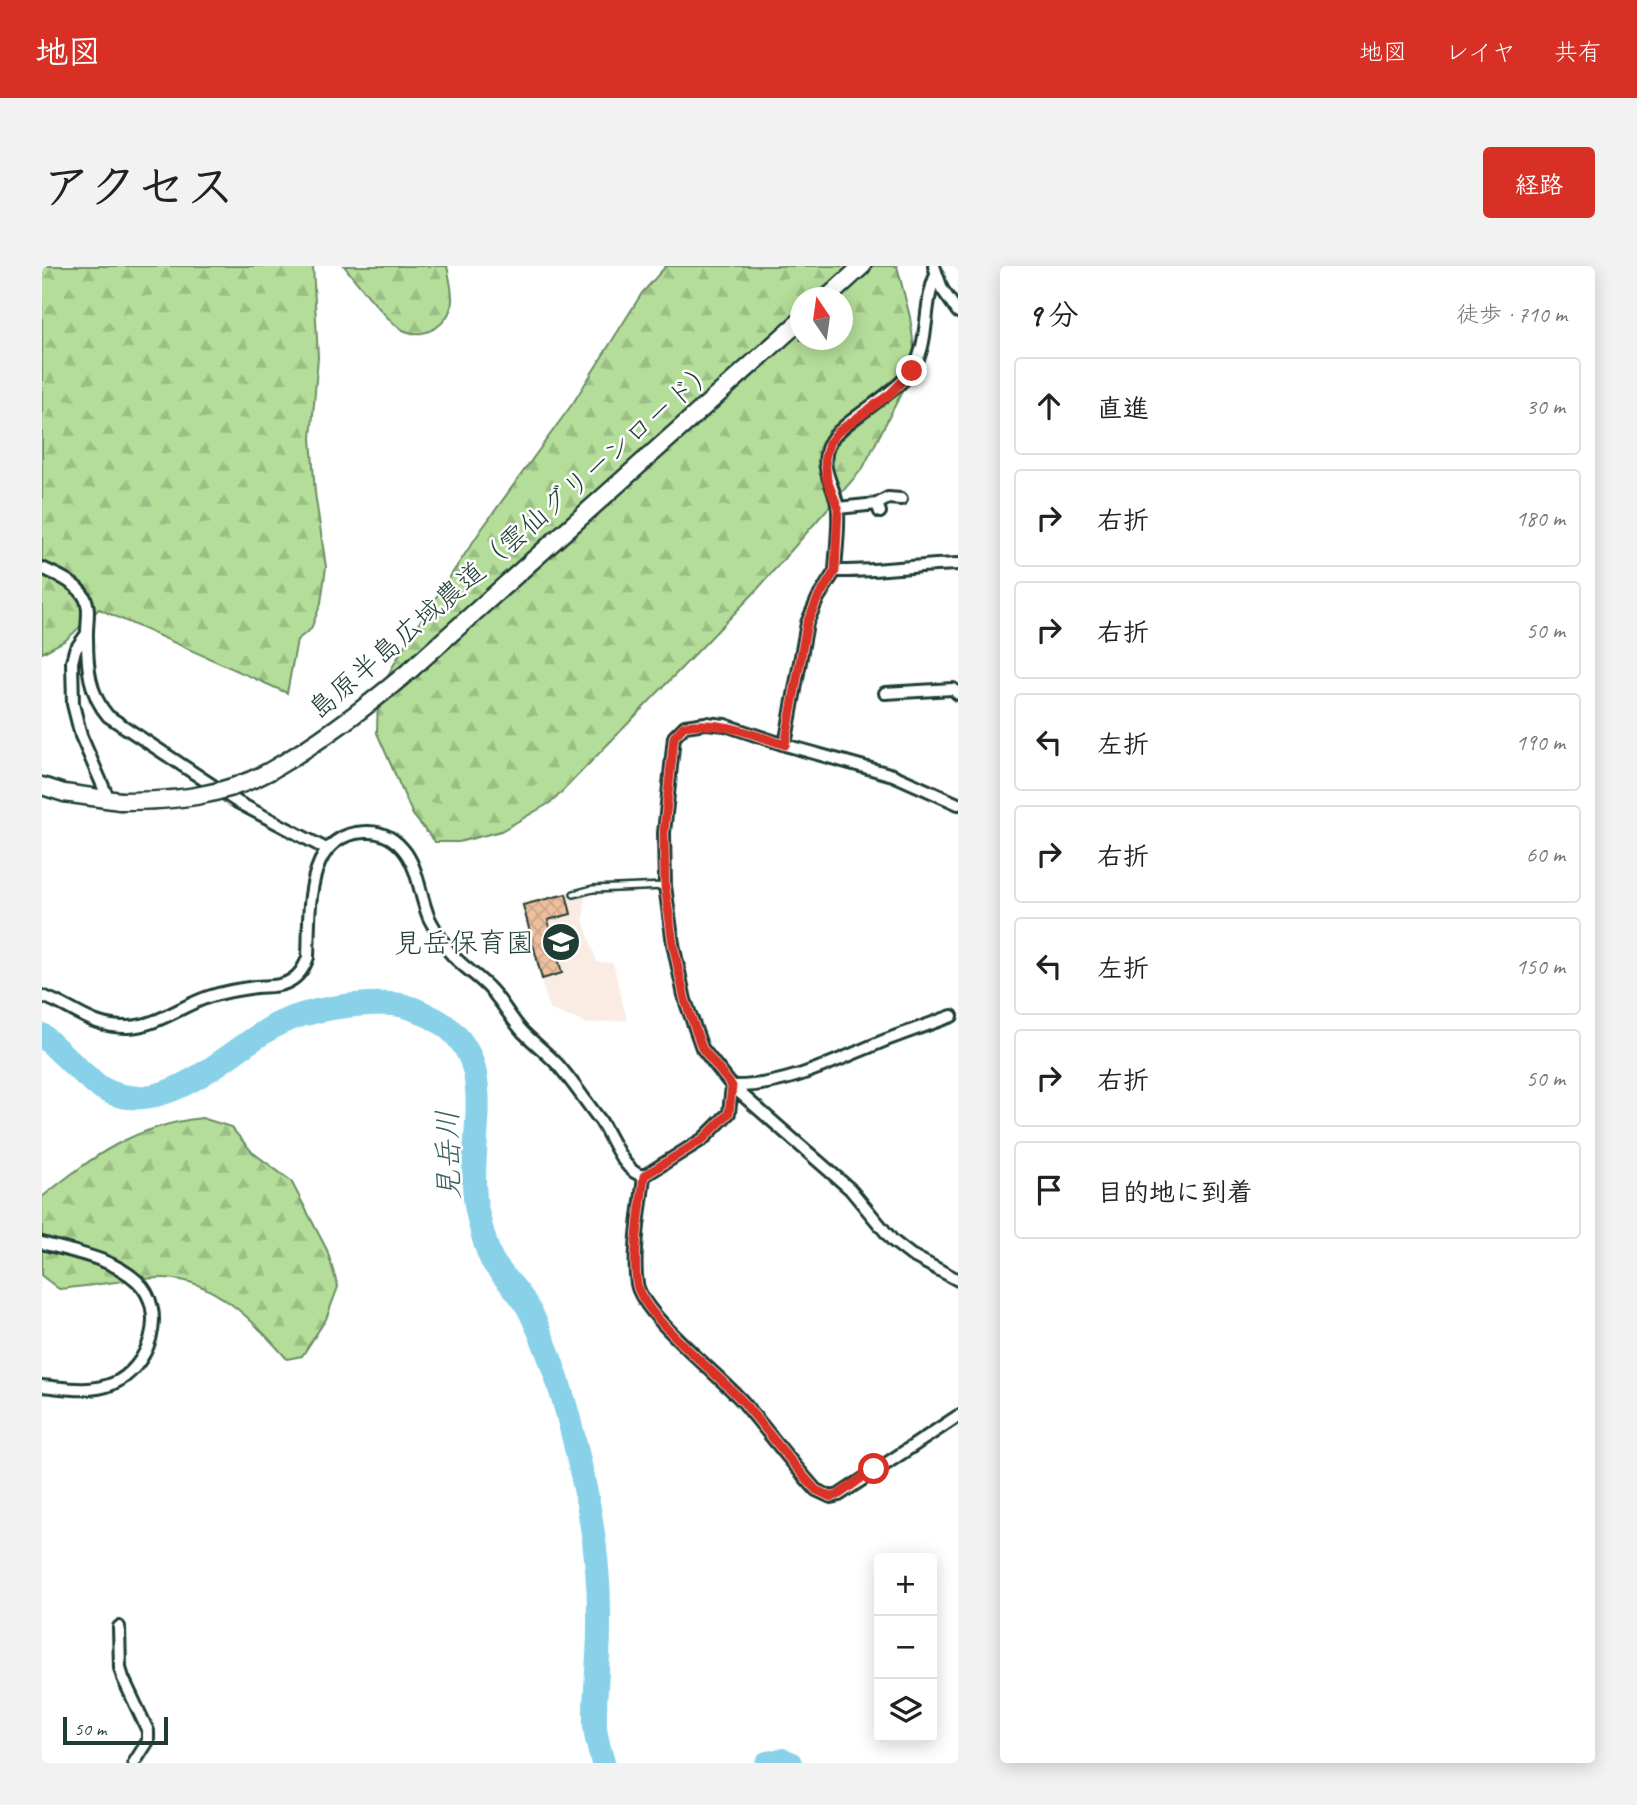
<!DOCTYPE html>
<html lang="ja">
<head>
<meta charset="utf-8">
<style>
  :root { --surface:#fff; --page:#f2f2f2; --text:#222; --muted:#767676; --line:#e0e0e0; --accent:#d93025 }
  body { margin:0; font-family:Caveat,"Klee One",sans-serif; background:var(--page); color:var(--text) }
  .controls { position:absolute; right:21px; bottom:21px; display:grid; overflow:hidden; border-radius:7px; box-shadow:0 4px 18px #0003 }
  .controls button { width:63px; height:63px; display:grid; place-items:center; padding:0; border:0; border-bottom:2px solid var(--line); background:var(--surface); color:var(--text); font:35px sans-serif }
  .compass { position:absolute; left:748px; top:21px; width:63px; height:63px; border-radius:50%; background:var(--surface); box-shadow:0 4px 18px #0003; rotate:347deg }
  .scale { position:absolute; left:21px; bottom:18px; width:105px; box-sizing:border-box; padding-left:7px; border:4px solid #1f3d34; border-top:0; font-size:19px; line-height:24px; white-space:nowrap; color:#1f3d34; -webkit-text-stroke:5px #fff; paint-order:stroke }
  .stop { position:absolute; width:21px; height:21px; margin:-16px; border:5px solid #d93025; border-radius:50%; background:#fff }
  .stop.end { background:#d93025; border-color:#fff; box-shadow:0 2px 7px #0008 }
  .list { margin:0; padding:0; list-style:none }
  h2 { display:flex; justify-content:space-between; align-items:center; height:91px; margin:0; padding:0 28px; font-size:30px }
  h2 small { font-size:23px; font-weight:400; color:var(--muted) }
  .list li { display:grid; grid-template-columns:46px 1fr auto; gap:21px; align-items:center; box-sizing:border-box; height:98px; margin:0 14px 14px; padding:0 14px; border:2px solid var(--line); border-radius:7px }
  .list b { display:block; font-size:26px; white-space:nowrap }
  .list em { font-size:23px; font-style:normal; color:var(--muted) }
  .icon { flex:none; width:38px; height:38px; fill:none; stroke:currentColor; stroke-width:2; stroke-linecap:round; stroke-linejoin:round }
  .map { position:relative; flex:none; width:916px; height:1497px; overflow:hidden; border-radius:7px }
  header { display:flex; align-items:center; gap:42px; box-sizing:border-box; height:98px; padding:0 35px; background:var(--accent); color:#fff }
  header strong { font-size:33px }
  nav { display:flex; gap:38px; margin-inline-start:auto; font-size:24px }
  .intro { display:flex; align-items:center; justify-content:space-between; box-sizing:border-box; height:168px; padding:0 42px }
  h1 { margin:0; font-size:49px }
  .button { padding:18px 32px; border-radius:7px; background:var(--accent); color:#fff; font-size:24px; font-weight:700 }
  main { display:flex; gap:42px; padding:0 42px }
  aside { flex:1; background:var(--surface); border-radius:7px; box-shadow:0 4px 18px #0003 }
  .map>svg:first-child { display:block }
</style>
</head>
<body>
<header>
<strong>地図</strong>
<nav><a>地図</a><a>レイヤ</a><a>共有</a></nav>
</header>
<div class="intro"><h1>アクセス</h1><a class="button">経路</a></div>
<main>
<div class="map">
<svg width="916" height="1497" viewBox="0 0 916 1497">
  <defs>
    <pattern id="forest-firs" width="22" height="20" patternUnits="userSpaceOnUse" patternTransform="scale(1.75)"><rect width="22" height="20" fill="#b4dd99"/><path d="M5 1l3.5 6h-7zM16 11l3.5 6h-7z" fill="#9abf84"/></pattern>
    <pattern id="building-cross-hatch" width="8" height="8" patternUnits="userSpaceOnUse" patternTransform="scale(1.75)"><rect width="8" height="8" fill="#eebf9e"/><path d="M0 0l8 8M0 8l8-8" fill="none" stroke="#cca589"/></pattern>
  </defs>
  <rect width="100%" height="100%" fill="#fff"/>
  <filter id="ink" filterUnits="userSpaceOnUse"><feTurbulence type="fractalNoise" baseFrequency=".0143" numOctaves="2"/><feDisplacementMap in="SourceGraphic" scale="14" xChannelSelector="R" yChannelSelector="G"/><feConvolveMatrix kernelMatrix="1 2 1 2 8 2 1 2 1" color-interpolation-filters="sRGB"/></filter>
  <g filter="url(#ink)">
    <path fill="#faece2" d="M543,622L542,656L555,696L571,697L585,754L546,758L507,743L478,637Z"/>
    <path fill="url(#forest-firs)" stroke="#6a8d66" stroke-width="2" fill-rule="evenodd" d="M0,0H271L276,91L269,172L273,227L284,301L279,337L269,363L255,374L245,427L57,343L24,374L0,387Z
      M302,0H405C407,10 410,22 410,32C411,57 383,75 361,64C345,56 314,15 302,0Z
      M624,0H855L868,51L872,82L864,118L821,202L713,326L511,535L459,565L417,576H393L371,549L335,467L336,427L365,375L439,264L531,137L600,27ZM758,32H800V74H758Z
      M160,852L189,861L210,886L249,915L285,984L296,1021L284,1053L260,1090L245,1093C214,1057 170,1010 118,1012C85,1013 51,1020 17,1023L0,1010V931C53,889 91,860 160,852Z"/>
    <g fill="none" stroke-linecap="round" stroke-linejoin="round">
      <path stroke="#88d1e8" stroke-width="24" d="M0,769C15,782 50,819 65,825C126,853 187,783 236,758C267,743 316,736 351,738C366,739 377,745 391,752C467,792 419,883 436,949C440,965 443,982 451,996C462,1013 479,1026 488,1045C516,1102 531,1165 544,1227C553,1271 558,1318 557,1362C557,1395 552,1428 553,1461C554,1473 558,1485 561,1497
        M725,1497L741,1494L748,1497"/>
    </g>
    <path fill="url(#building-cross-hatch)" stroke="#1f3d34" stroke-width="2" d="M524,628L529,648L506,654L520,707L500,713L481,639Z"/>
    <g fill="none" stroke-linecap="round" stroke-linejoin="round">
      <defs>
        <path id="lane" d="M532,628L551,623L623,620"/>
        <path id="street" d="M892,0L900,23L916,46
          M835,238L846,232L859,233
          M796,242L835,238L838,246
          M0,302C13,308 28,314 38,325C51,338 44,355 45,372C45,400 47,428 66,450L197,537L286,584
          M793,305C794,285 797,265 796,246C796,223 775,204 787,178C797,157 849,131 868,107C889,80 880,39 894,9
          M44,369L33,384L30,396L31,438L39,470L67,534
          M843,427L911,423L916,428
          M743,479L765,357L776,332L793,305C834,306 875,299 916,298
          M916,538L851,509L743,479L683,459L664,457L643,460L632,471L622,567L623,620L631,678L643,734L660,782L690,820L808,923L851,975L869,989L916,1014
          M0,730C31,740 48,762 86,761C115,760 139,740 166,731C181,726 198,723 214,721C222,720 233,721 241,718C254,714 262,703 266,691C268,648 261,568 323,566C340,565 354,573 364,587C377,606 378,631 387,652C392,662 400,674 406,684C417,699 436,709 449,724C461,737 469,753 481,766C492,777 505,787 516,799C531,816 544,836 558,854C569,870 582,908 602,910L661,873L687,847L690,820
          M690,820C745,821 794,794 844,774C865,766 888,758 910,750
          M602,910C599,941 590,988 595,1018C601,1050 677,1108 702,1137C726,1166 749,1196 774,1224L789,1231L797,1229L916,1150
          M0,977C31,986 70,992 95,1015C127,1045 107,1103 70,1118C48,1127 23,1122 0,1120
          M77,1361L78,1402L81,1412L106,1465V1475L92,1497"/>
        <path id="secondary" d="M785,32L820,0
          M228,505C278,476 322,443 366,406L758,55
          M0,520L22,527L78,535"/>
      </defs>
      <use href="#lane" stroke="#1f3d34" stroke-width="10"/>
      <use href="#street" stroke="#1f3d34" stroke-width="16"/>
      <use href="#secondary" stroke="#1f3d34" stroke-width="21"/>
      <use href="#lane" stroke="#fff" stroke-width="5"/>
      <use href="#street" stroke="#fff" stroke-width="10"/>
      <use href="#secondary" stroke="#fff" stroke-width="16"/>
      <defs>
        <path id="secondary-bridge" d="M78,535C132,535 180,531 228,505"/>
      </defs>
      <use href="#secondary-bridge" stroke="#1f3d34" stroke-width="21" stroke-linecap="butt"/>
      <use href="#secondary-bridge" stroke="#fff" stroke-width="16"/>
    </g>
  </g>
  <g fill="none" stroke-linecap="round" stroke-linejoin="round" filter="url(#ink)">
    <path stroke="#d93025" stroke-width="9" d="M832,1203L796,1229L789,1231L774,1224C749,1196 726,1166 702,1137C677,1108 601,1051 595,1018C590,988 599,941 602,910L661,873L687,847L690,820L660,782L643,734L631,678L623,620L622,566L632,471L642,460C682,455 706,467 743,479L765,357L776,332L793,305L796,242L785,214L783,192L787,177L796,166L848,128L870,105"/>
  </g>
  <defs>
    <symbol id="school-disc" viewBox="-11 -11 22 22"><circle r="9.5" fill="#1f3d34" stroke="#fff"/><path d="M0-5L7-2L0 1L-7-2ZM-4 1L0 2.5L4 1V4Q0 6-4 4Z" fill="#fff"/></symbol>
  </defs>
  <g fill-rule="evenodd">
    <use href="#school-disc" x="497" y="654" width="44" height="44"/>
  </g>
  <g text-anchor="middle" stroke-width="5" stroke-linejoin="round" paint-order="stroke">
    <g font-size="28" fill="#1f3d34" stroke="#fff">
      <text transform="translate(470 273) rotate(-41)" y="10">島原半島広域農道（雲仙グリーンロード）</text>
    </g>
    <g font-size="28" fill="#1f3d34" stroke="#fff" text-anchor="end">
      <text x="492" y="686">見岳保育園</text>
    </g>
    <g font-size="30" font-style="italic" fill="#396261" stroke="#fff">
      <text transform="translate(406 889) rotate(-91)" y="10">見岳川</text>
    </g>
  </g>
</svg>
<div class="controls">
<button>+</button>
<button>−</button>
<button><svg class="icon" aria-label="layers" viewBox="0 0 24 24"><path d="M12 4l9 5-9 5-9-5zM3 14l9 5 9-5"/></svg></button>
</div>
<svg class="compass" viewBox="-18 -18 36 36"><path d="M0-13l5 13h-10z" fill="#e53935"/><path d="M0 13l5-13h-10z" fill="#767676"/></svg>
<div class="scale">50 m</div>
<div class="stop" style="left:832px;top:1203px"></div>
<div class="stop end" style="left:870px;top:105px"></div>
</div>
<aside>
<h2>9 分<small>徒歩 · 710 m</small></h2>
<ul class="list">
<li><svg class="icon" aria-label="ahead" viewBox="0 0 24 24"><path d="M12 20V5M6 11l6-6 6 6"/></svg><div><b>直進</b></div><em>30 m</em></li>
<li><svg class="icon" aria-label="right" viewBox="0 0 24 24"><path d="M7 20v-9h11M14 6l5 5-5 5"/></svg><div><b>右折</b></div><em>180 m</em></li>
<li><svg class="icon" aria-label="right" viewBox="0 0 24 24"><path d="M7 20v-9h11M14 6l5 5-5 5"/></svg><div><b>右折</b></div><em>50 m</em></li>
<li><svg class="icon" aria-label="left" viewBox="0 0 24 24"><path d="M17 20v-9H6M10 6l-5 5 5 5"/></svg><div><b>左折</b></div><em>190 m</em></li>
<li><svg class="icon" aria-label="right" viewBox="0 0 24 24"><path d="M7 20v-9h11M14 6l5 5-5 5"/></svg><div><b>右折</b></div><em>60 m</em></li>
<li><svg class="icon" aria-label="left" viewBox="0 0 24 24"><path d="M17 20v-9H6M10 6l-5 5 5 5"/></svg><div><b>左折</b></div><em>150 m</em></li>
<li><svg class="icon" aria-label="right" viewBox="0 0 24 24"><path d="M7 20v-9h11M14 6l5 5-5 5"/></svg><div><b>右折</b></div><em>50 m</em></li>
<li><svg class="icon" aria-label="arrive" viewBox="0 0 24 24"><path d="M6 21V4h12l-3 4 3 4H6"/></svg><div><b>目的地に到着</b></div></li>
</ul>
</aside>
</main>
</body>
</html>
